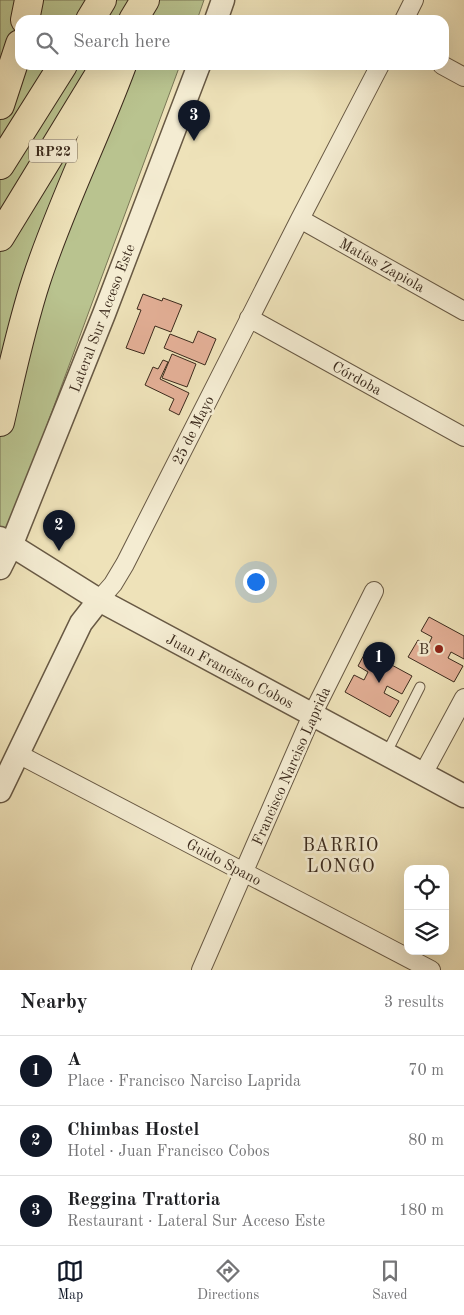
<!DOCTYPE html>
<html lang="en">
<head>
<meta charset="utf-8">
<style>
  :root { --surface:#fff; --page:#f2f2f2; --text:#202124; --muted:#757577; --line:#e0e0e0; --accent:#111827 }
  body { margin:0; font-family:"Old Standard TT",serif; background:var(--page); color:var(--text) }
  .controls { position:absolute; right:15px; bottom:15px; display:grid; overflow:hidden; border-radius:10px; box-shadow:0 5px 20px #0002 }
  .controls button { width:45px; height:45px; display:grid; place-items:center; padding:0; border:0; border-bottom:1px solid var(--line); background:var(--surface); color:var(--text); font:25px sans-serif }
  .you { position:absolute; left:255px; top:581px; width:18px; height:18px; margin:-12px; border:4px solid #fff; border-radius:50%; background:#1a73e8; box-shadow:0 0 0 8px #1a73e833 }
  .badge { display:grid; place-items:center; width:32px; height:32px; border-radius:50%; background:var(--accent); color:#fff; font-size:16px; font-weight:700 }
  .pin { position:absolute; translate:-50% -41px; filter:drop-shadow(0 1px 2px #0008) }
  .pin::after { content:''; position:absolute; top:26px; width:18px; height:15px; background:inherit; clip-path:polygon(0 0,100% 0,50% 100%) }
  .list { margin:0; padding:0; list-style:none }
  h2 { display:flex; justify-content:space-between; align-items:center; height:65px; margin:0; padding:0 20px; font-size:21px }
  h2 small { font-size:16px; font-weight:400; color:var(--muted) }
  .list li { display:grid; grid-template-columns:32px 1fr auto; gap:15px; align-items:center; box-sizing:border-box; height:70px; padding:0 20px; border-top:1px solid var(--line) }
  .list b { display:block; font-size:19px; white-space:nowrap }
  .list p { margin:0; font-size:16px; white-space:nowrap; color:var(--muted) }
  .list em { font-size:16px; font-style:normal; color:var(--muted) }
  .icon { flex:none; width:28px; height:28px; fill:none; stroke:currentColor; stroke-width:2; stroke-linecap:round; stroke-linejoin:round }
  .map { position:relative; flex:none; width:464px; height:970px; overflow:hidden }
  .search { position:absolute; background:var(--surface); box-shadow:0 5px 20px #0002; left:15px; right:15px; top:15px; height:55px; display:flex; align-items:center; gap:12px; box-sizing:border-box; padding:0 18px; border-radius:15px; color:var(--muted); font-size:19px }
  .sheet { height:275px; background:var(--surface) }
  nav { display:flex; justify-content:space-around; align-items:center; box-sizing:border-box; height:70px; border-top:1px solid var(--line); background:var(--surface); font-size:14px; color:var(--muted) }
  nav a { display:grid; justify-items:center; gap:2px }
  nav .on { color:var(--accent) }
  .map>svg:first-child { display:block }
</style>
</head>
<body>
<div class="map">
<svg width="464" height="970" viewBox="0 0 464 970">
  <rect width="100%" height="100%" fill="#eee2b9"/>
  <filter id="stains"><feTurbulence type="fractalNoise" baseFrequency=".004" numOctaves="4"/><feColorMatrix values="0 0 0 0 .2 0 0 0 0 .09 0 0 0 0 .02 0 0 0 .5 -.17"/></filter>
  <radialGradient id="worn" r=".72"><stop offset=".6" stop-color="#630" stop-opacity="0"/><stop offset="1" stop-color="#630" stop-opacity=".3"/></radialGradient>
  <path fill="#b9c38f" stroke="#7a7756" d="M0,0H204L197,20H20V65H180L6,536L0,547Z"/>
  <path fill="#e3af96" stroke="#3c2b1d" d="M143,294L162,301L163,298L182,305L171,332L155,326L144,354L126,348L141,310L137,309Z
    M198,331L216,339L205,365L164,348L170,334L193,343Z
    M172,354L196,364L187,387L162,378Z
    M163,360L168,362L160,379L189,393L179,415L169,410L174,399L145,385L153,367L158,369Z
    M429,617L464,636V659L451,652L448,658L463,666L454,682L408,657L418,640L428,646L432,637L421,631Z
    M366,651L412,676L402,694L387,686L384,693L399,701L390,717L345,692L354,675L364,680L368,672L358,666Z"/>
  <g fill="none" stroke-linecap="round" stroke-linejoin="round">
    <defs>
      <path id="service" d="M386,754L420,687"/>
      <path id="minor" d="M404,20L414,0
        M442,65L464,77
        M300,219L464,311
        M249,318L464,437
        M99,600L113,584L125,564L300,219L380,65
        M18,754L431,970
        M423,774L464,698
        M201,970L312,715L374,591"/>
      <path id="tertiary" d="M216,20L223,0
        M0,538L99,600L464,796
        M0,568L11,546L104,314L199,65
        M0,791L81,623L99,600"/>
      <path id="motorway" d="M25,20L29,0
        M90,20L102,0
        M133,20L145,0
        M0,105L20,44
        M0,165L63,65
        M0,237L105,65
        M0,422C11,375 21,327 36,281C60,207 95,138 122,65"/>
    </defs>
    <use href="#service" stroke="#685944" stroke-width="11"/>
    <use href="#minor" stroke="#685944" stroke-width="20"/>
    <use href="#tertiary" stroke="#685944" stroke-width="25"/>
    <use href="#motorway" stroke="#3c2b1d" stroke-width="30"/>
    <use href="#service" stroke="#f4ecd2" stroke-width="9"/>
    <use href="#minor" stroke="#f4ecd2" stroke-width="18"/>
    <use href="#tertiary" stroke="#f4ecd2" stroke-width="22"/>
    <use href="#motorway" stroke="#eee2b9" stroke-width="28"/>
  </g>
  <circle fill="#8f2418" stroke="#f4ecd2" stroke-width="2" cx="439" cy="649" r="5"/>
  <g text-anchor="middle" stroke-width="5" stroke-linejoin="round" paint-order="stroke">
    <rect fill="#f4ecd2" stroke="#736553" stroke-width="1" x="29" y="139.5" width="48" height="23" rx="4"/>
    <g font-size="14" font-weight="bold" fill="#3c2b1d">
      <text x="53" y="156">RP22</text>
    </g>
    <g font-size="15" fill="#3c2b1d" stroke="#f4ecd2">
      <text transform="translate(382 265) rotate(29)" y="5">Matías Zapiola</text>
      <text transform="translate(102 318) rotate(-69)" y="5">Lateral Sur Acceso Este</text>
      <text transform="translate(357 378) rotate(29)" y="5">Córdoba</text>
      <text transform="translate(193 430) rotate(-63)" y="5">25 de Mayo</text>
      <text transform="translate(230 671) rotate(28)" y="5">Juan Francisco Cobos</text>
      <text transform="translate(291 766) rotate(-66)" y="5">Francisco Narciso Laprida</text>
      <text transform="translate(224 862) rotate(28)" y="5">Guido Spano</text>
    </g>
    <g font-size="15" fill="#3c2b1d" stroke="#f4ecd2" text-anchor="end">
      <text x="429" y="654">B</text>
    </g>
    <g font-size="18" letter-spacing="1" fill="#3c2b1d" stroke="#f4ecd2">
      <text x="341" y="851">BARRIO<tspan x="341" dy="21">LONGO</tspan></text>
    </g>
  </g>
  <rect width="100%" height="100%" filter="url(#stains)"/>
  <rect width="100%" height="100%" fill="url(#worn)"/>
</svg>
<div class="controls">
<button><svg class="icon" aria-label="locate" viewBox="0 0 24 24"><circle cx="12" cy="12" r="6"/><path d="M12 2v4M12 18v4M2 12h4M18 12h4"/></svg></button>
<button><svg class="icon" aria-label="layers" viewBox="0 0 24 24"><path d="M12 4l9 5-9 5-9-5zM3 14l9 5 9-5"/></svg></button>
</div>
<div class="you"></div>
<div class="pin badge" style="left:379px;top:683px">1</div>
<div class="pin badge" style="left:59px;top:551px">2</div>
<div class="pin badge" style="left:194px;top:141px">3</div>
<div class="search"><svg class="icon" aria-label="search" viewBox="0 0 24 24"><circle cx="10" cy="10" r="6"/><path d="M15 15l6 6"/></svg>Search here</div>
</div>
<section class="sheet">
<h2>Nearby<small>3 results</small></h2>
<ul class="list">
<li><span class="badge">1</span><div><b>A</b><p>Place · Francisco Narciso Laprida</p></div><em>70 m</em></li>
<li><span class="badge">2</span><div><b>Chimbas Hostel</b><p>Hotel · Juan Francisco Cobos</p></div><em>80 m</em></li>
<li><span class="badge">3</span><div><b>Reggina Trattoria</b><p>Restaurant · Lateral Sur Acceso Este</p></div><em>180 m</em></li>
</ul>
</section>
<nav>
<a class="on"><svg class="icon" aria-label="map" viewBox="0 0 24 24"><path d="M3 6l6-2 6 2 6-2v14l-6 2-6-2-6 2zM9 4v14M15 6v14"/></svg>Map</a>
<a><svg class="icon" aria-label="directions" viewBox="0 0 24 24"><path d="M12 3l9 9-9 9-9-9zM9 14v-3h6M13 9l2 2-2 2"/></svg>Directions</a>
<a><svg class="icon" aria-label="saved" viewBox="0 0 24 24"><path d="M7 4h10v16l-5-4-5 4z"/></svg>Saved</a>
</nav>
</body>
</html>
